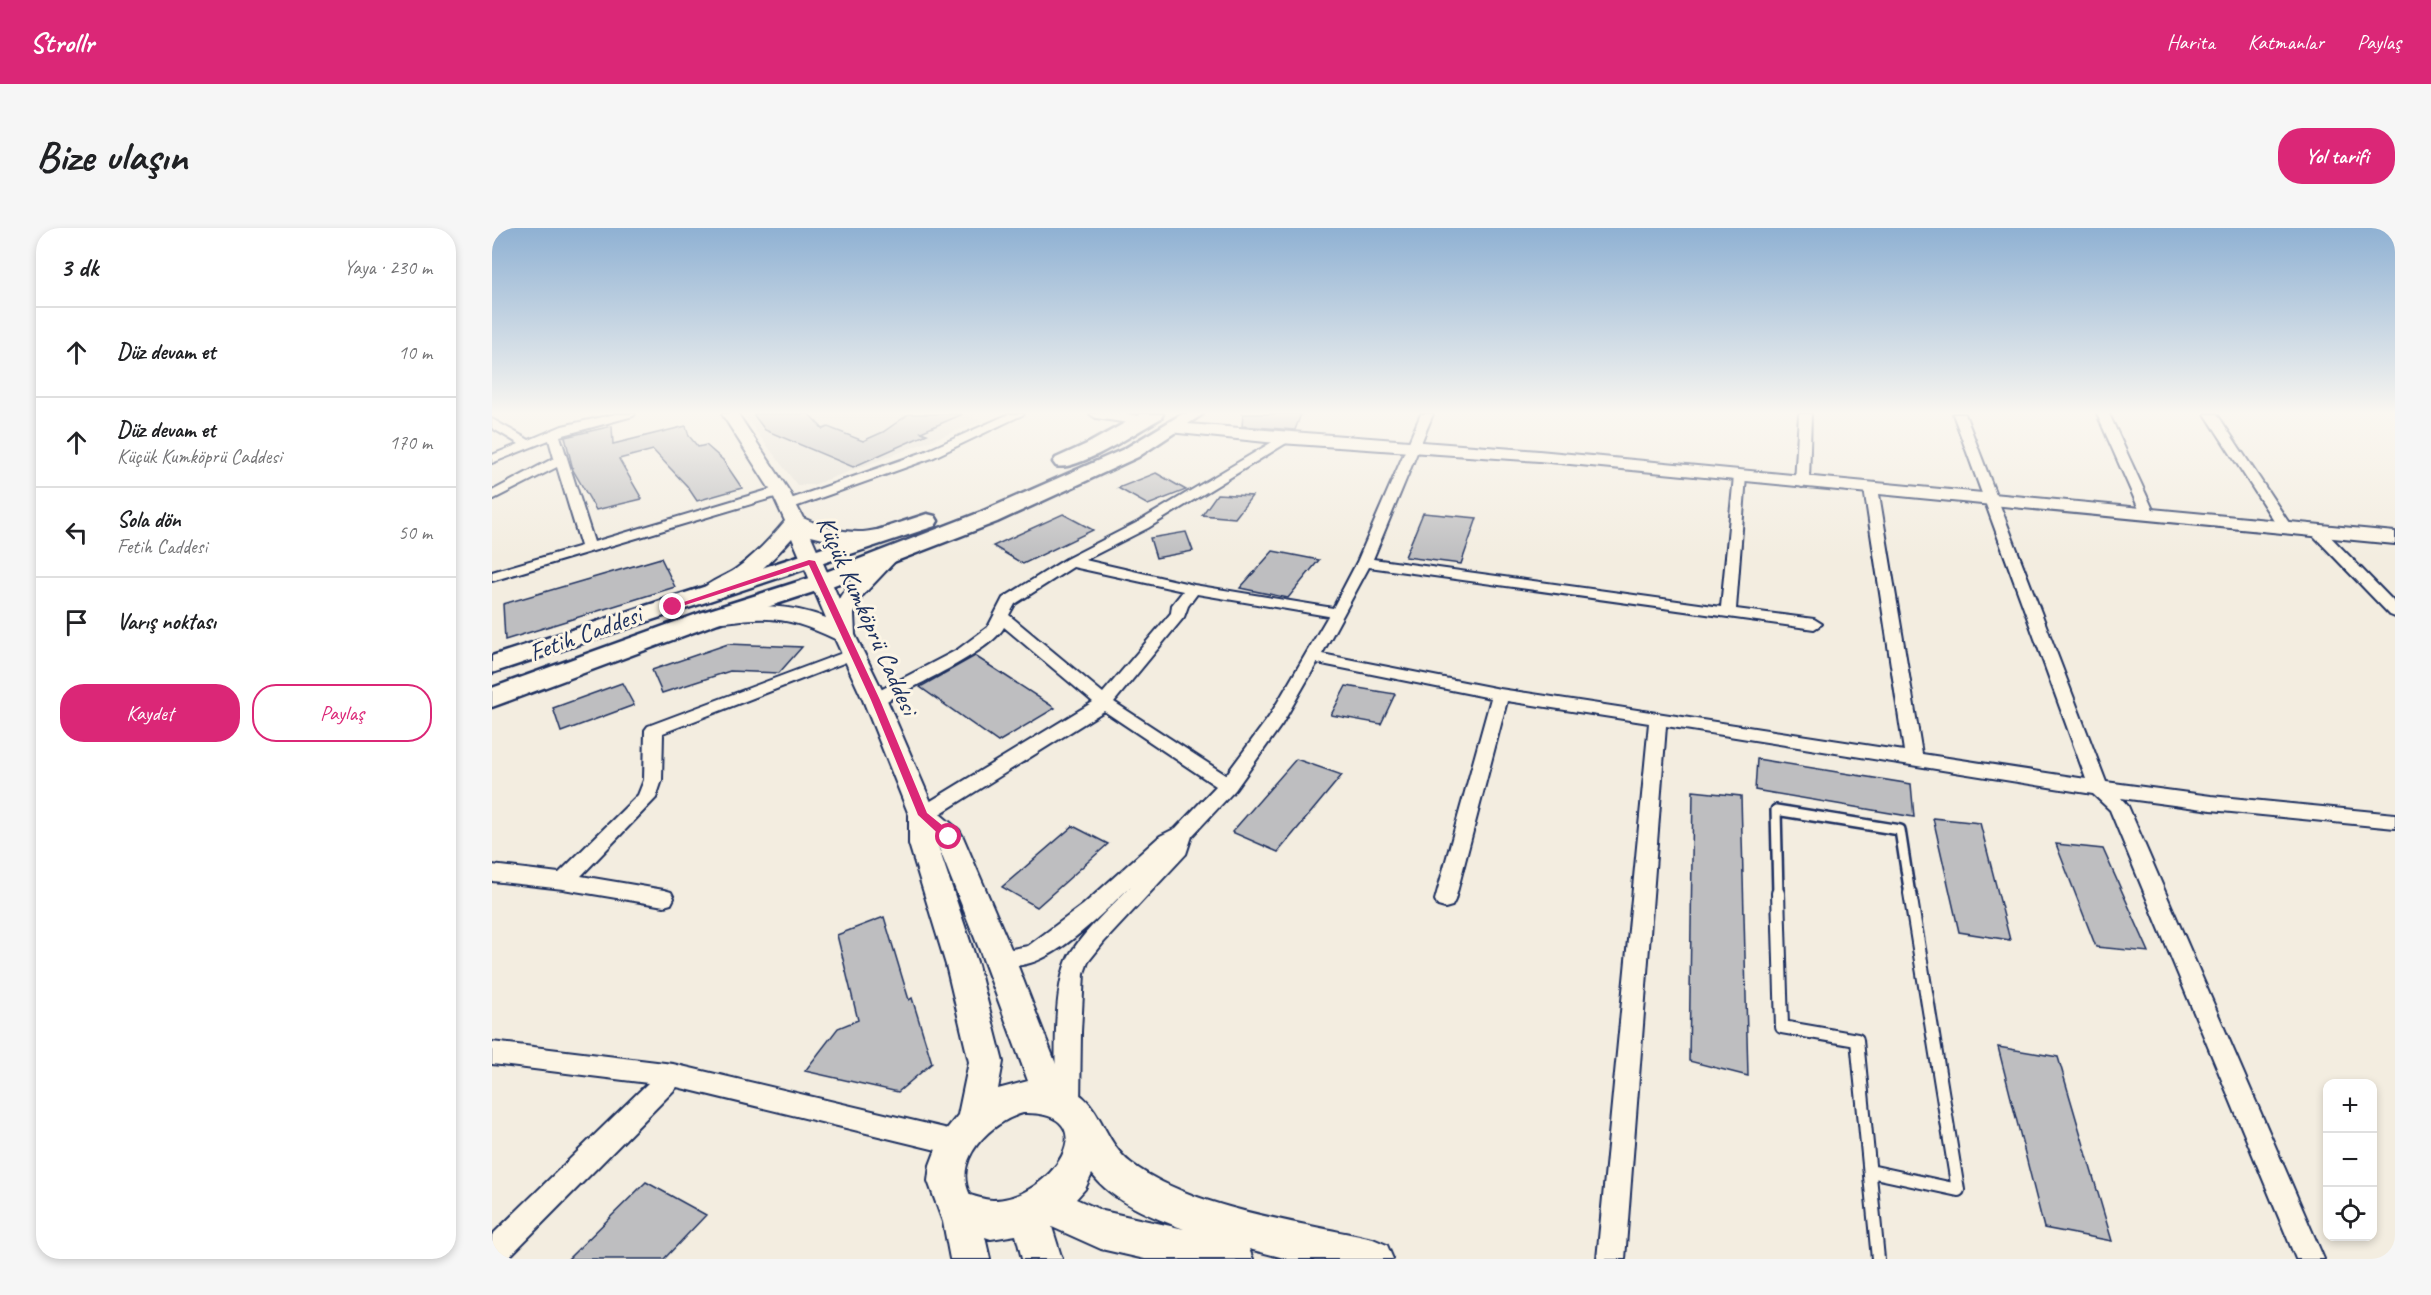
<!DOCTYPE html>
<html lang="tr">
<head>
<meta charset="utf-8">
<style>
  :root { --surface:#fff; --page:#f6f6f6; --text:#202124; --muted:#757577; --line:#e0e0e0; --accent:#db2777 }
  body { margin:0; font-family:Caveat,sans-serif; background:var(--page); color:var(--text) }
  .controls { position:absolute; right:18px; bottom:18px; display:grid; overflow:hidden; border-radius:12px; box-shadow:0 3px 9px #0003 }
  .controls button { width:54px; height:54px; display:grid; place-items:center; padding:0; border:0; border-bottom:2px solid var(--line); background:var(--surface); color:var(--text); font:30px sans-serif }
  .stop { position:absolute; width:18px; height:18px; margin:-14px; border:4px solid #db2777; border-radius:50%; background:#fff }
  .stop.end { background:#db2777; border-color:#fff; box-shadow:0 2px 6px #0008 }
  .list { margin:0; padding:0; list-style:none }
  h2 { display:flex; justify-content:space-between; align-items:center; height:78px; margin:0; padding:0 24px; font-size:26px }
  h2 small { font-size:20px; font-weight:400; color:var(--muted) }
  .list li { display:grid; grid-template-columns:39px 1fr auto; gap:18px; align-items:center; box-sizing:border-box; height:90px; padding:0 24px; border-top:2px solid var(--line) }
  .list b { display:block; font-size:22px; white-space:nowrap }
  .list p { margin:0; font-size:20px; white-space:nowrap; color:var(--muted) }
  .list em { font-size:20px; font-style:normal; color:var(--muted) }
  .actions { display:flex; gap:12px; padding:18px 24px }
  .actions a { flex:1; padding:14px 0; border:2px solid var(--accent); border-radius:24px; text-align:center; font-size:21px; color:var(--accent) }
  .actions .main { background:var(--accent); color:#fff }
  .icon { flex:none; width:33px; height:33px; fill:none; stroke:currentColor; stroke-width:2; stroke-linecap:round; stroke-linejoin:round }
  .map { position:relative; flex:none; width:1903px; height:1031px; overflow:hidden; border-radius:24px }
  header { display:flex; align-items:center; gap:36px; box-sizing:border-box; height:84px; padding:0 30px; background:var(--accent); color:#fff }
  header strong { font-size:28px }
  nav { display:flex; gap:33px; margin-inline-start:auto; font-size:21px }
  .intro { display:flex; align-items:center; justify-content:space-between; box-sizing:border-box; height:144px; padding:0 36px }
  h1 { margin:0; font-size:42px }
  .button { padding:15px 27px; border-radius:24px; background:var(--accent); color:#fff; font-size:21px; font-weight:700 }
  main { display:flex; gap:36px; padding:0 36px }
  aside { flex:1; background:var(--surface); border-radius:24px; box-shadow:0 3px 9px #0003 }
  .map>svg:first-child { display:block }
</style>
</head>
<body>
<header>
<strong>Strollr</strong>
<nav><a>Harita</a><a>Katmanlar</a><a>Paylaş</a></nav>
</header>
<div class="intro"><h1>Bize ulaşın</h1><a class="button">Yol tarifi</a></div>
<main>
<aside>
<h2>3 dk<small>Yaya · 230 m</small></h2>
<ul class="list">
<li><svg class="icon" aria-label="ahead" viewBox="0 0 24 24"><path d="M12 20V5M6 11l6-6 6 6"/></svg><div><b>Düz devam et</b></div><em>10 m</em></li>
<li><svg class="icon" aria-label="ahead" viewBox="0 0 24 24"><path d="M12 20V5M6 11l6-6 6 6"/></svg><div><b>Düz devam et</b><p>Küçük Kumköprü Caddesi</p></div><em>170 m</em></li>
<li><svg class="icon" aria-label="left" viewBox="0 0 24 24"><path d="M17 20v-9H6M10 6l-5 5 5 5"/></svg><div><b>Sola dön</b><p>Fetih Caddesi</p></div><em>50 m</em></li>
<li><svg class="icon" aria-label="arrive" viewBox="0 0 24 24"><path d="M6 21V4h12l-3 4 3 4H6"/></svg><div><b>Varış noktası</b></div></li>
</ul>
<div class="actions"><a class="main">Kaydet</a><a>Paylaş</a></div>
</aside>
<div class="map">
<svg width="1903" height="1031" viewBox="0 0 1903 1031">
  <rect width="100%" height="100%" fill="#f3ede0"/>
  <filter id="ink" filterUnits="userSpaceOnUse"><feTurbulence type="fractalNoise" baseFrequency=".0167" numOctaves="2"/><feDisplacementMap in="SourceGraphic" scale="12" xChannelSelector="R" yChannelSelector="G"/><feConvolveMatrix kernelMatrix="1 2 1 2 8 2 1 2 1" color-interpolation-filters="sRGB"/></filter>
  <g filter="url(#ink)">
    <path fill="#e3dfd6" d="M251,186H484L478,189L491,193L321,257H305Z"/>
    <path fill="#bebec0" stroke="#1b2f5e" stroke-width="1.5" d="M261,186H317L331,201L336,199L371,213L391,204L417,186H471L429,204L435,206L361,239L273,202Z
      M751,186H809L803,202L750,198Z
      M120,198L121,216L194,198L197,208L206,219L214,217L231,232L250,260L205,273L195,258L161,222L127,231L150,271L104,282L81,242L73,209Z
      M664,245L694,262L656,277L626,260Z
      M725,266L760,268L743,290L710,287Z
      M931,285L985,290L969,336L913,329Z
      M571,286L601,302L531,336L501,318Z
      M694,304L701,323L664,330L658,310Z
      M781,323L827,332L796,370L748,360Z
      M169,330L183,359L13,412L11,376Z
      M236,416L310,419L287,445L238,443L170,465L160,442Z
      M483,428L563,480L506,514L428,459Z
      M130,455L142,477L69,504L61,480Z
      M854,458L903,466L889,496L839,487Z
      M804,531L850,547L786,624L740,604Z
      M1265,531L1419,556L1422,589L1263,562Z
      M1201,563L1249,568L1256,848L1197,833Z
      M1441,590L1488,595L1518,712L1467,704Z
      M581,598L616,616L545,679L510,659Z
      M1564,616L1611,621L1657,724L1604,719Z
      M392,689L417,772L420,770L440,835L406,864L313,843L346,800L366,792L345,707Z
      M1506,819L1566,829L1620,1013L1552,1000Z
      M154,954L214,987L172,1031H76Z"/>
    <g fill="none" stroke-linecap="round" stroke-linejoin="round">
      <defs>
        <path id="lane-far1" d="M1286,667L1284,582L1408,602L1418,667"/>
        <path id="lane" d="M1286,665L1290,799L1365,812L1386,1031
          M1378,943L1466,962L1418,665"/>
        <path id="street" d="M124,186H143L141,188L68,208L102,314L283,260L288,259L295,263L293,266L0,353V344L89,318L65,239L0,272V263L62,230L57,212L0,235V227L27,216L0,200V191L37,212L70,198Z
          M517,186H532L440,230L300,280H290L288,277L290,274L432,224Z
          M598,186C614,185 644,183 656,193L650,197L604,190Z
          M929,186H941L881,331L1229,379L1242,248L1248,244L1254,248L1244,381L1322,391L1330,396L1322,401L877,339L830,426L1008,461L1412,523L1372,260L1379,256L1386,260L1430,526L1594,551L1461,186H1473L1614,554L1719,568L1903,586V600L1719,582L1629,570L1636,578L1832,1031H1804L1618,582L1601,566L1174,498L1133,1031H1105L1157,495L1015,473L963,672L960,678L953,680L946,678L943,672L999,470L825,435L790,496L743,562L700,608L694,626L612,714L596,734L592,745L589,804L588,878L585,886L576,889L567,886L564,878C564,840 559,753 580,723C596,699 619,679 639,658C611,684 548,754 507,734C500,731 496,730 493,723L496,717L504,714L520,721L536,718L591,677L668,608L684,600L724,558L612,483L438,592L431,594L424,592L421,587L424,582L601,474L512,399C500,423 416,461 389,476H377L374,472L377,468L465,422L496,399L511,370L574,331L646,294L792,207L796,208V214L656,300L593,332L702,357L841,380L865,334ZM581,339L691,363L680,377L679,385L611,465L517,387L523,376ZM705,366L836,388L777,489L734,547L622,474L692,389L696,378Z
          M1307,186H1319L1317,255L1310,259L1303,255Z
          M1605,186H1617L1664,288L1662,291H1652L1650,288Z
          M1713,186H1725L1801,301L1799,304H1789Z
          M1825,299L1830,300L1903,375V389L1898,387L1820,306L1818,303Z
          M361,421L369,426L367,429L171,505L170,552L164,570L89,648L172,662L179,664L182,670L179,676L172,678L71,661L0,653V637L67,645L146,567L152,552L153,502L156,498Z
          M0,814L181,836L465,903L474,906L478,915L474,924L465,927L185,859L15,1031H0V1007L156,855L0,836Z"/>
        <path id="secondary" d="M230,186H246L297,263L311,290C331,299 349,305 371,304C382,303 393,299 404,302L407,306L404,310C374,318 348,316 319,308L347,371C357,354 384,319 404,325L407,329L370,368L362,386L363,407L395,472L442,581L467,602L471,609L520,723L574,862C579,864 587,865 591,869C610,886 616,918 639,935C700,981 807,994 881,1011L895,1017L901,1031H796L757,1021L761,1031H653L609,1021L560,999L570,1031H530L524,1007L499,1011L493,1009L498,1031H458L451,994L436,953L438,937L449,908L466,887L477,834L454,737L417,616V587L371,472L343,411C316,398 292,389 262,391C248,391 234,396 220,393L217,388L220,383L228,381C264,376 299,376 334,390L300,310C282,330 242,375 212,368L209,363C216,353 235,348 245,340C263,327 279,310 293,293L279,263ZM445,615L488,723L536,853L506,861L511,834L486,737ZM531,885C617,883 559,972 501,972C494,972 485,969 478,967C460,931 499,894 531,885ZM600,946C621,974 660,989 692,1001L611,983L584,971L593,961Z
          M683,195L1047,223L1903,304V316L1047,233L774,214L677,204L674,200L677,196Z"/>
        <path id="primary" d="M649,186H671L669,190C648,202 585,244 564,238L561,234L564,230L597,215Z
          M690,186H711L646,229L505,294L337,359L226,395L0,479V460L208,385L321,349L489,284L632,221Z
          M435,286L443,288L446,293L443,298L0,445V428Z"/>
      </defs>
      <use href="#lane-far1" stroke="#1b2f5e" stroke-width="14"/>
      <use href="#lane" stroke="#1b2f5e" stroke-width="16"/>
      <use href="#street" stroke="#1b2f5e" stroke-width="4"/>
      <use href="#secondary" stroke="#1b2f5e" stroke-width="4"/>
      <use href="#primary" stroke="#1b2f5e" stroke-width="5"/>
      <use href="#lane-far1" stroke="#fcf5e5" stroke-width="9"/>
      <use href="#lane" stroke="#fcf5e5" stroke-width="12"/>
      <use href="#street" fill="#fcf5e5" fill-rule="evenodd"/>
      <use href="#secondary" fill="#fcf5e5" fill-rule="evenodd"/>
      <use href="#primary" fill="#fcf5e5" fill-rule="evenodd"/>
    </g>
  </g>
  <linearGradient id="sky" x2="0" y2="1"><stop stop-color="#8fb1d3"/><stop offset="0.56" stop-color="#faf7f1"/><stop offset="1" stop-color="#faf7f1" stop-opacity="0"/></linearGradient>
  <rect width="1903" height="330" fill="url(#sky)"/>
  <path fill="#db2777" d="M317,332L323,333L388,472L435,585L461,606V612H453L426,587L379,472L317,337L184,380L177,379Z"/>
  <g text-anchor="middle" stroke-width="6" stroke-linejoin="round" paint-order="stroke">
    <g font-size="26" fill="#1b2f5e" stroke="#fcf5e5">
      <text transform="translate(376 387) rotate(66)" y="9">Küçük Kumköprü Caddesi</text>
      <text transform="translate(93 405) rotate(-20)" y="9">Fetih Caddesi</text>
    </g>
  </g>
</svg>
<div class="controls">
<button>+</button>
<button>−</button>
<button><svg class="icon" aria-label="locate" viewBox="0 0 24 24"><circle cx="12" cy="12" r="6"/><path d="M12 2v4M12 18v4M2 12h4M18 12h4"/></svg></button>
</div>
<div class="stop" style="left:457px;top:609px"></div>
<div class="stop end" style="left:181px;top:379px"></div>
</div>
</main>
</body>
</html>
